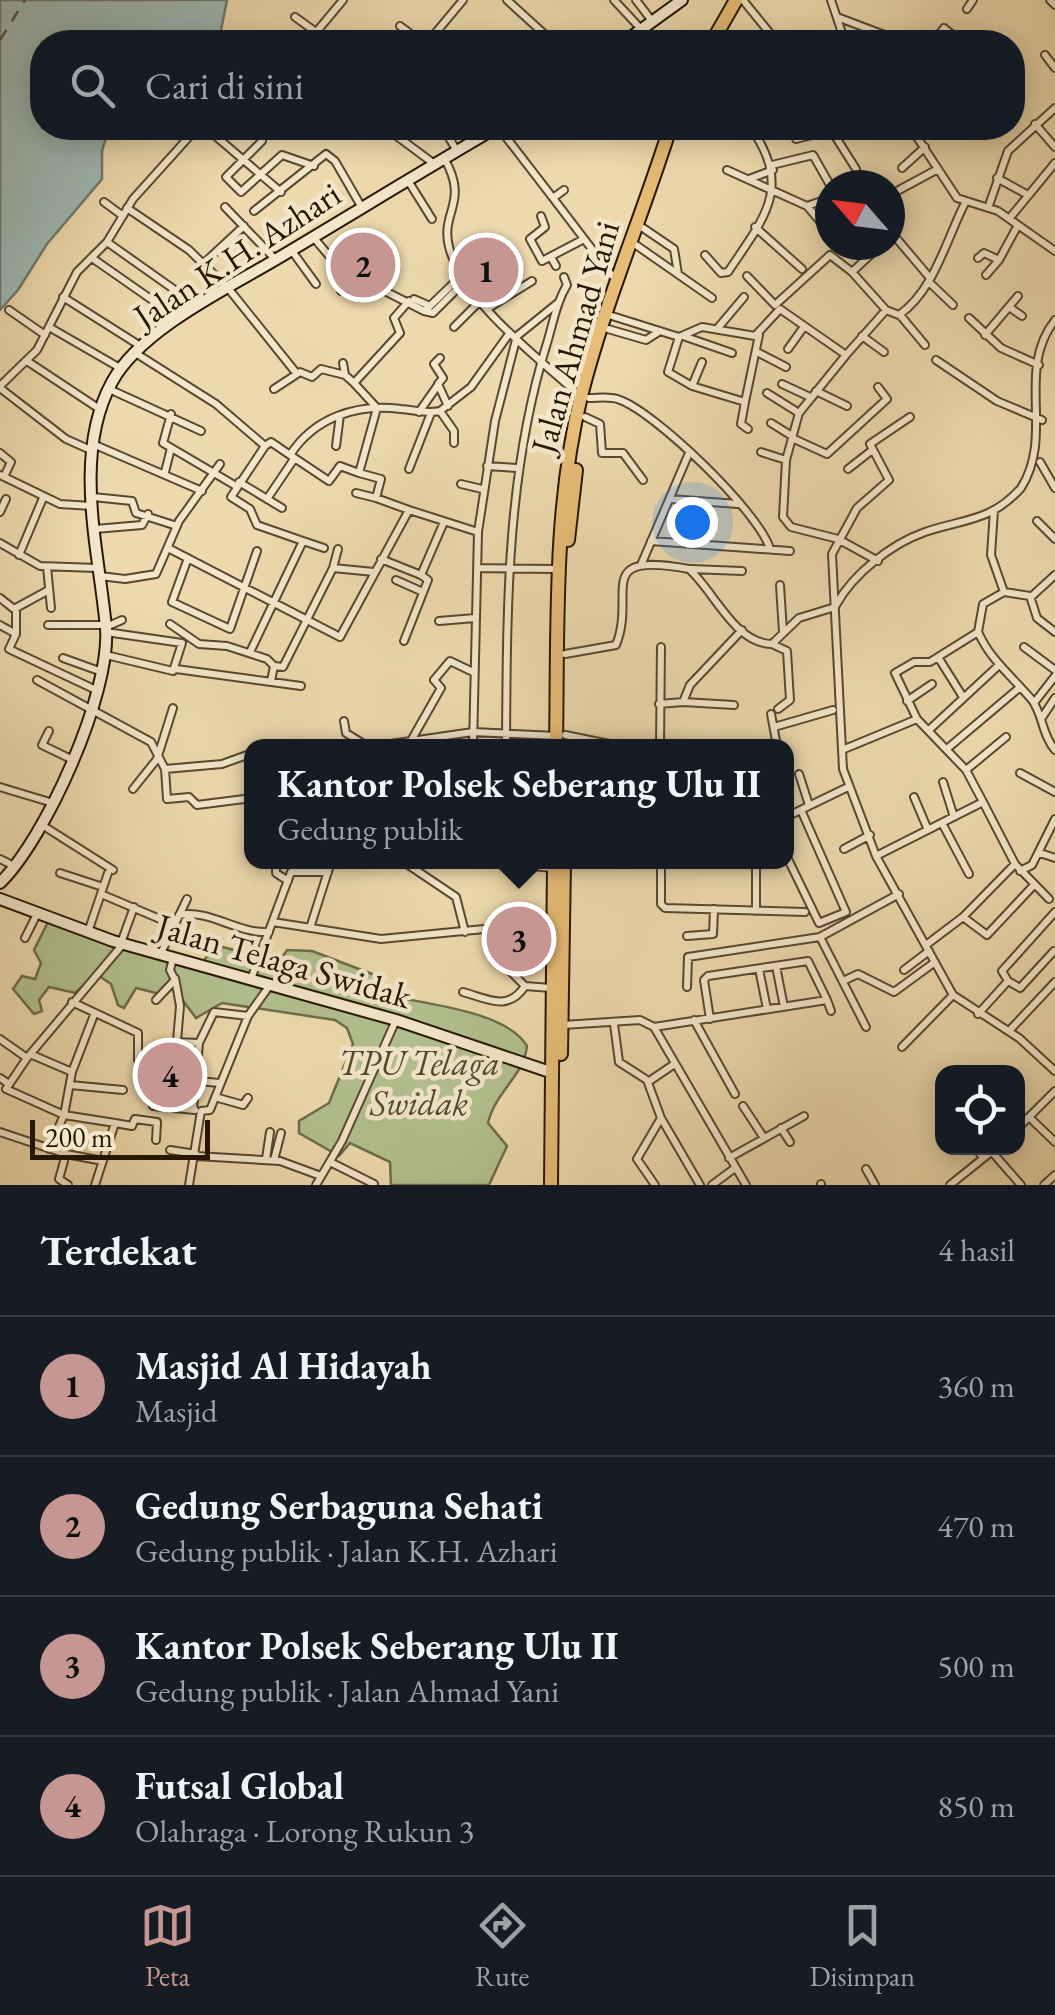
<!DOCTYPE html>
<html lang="id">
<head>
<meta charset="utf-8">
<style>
  :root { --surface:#171b24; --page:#242831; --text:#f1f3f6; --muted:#9ea1a6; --line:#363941; --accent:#c59692 }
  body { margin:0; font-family:"EB Garamond",serif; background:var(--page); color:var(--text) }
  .controls { position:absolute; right:30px; bottom:30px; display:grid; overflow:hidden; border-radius:20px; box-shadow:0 5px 25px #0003 }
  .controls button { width:90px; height:90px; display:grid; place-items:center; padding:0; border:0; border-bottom:2px solid var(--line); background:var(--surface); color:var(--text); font:50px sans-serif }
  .compass { position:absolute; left:815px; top:170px; width:90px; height:90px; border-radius:50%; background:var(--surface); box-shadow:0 5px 25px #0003; rotate:298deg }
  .scale { position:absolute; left:30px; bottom:25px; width:180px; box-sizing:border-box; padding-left:10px; border:5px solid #271805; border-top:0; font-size:28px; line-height:35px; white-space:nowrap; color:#271805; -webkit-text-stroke:8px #f3e6ca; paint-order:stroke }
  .you { position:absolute; left:692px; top:522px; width:35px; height:35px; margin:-25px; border:8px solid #fff; border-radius:50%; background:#1a73e8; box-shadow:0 0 0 15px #1a73e833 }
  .badge { display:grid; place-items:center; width:65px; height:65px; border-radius:50%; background:var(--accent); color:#111; font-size:32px; font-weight:700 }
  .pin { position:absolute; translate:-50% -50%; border:5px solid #fff; box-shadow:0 2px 10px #0006 }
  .popup { position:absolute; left:244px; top:739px; width:550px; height:130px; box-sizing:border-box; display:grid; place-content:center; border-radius:20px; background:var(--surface); filter:drop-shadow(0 2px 8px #0005); font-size:32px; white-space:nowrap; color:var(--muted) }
  .popup b { font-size:38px; color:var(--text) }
  .popup::after { content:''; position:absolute; left:50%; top:100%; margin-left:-20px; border:20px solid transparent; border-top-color:var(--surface) }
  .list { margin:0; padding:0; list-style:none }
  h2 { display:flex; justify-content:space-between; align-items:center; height:130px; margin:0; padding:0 40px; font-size:42px }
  h2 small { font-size:32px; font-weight:400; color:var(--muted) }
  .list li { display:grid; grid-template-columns:65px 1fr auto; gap:30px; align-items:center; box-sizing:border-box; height:140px; padding:0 40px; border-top:2px solid var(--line) }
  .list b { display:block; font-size:38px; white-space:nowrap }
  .list p { margin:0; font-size:32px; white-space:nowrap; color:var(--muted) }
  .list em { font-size:32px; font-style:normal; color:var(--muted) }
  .icon { flex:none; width:55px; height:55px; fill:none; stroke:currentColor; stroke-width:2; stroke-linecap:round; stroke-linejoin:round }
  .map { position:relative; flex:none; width:1055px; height:1185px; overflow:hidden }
  .search { position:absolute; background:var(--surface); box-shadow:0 5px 25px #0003; left:30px; right:30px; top:30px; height:110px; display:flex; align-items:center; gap:25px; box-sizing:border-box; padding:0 35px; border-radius:40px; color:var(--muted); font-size:38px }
  .sheet { height:690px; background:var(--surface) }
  nav { display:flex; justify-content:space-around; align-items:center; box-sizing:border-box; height:140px; border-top:2px solid var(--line); background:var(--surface); font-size:28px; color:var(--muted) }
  nav a { display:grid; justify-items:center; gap:5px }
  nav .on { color:var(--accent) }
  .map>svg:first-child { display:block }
</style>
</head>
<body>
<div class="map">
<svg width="1055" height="1185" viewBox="0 0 1055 1185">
  <rect width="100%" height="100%" fill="#edd9ad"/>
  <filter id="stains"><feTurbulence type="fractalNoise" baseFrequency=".002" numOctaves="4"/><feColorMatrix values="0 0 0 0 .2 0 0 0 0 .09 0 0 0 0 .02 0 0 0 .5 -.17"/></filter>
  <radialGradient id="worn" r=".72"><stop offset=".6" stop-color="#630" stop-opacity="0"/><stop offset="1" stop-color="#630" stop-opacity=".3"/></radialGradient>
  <path fill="#b2c08f" stroke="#6c6c4a" stroke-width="2.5" d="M49,920L203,962L215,945L279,962L287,950L312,951L380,977L381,990L390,996C428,1004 507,1012 527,1046C524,1076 495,1092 488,1123L507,1146L489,1185H391L390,1162L350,1143L339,1156L299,1133V1121L329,1103L353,1044L347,1028L335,1020L222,1003L196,1018L178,994L175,974L160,994L136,988L124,1008L118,1005L111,984L96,974L75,993L49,987L39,1000L42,1011L34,1014L13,989L22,976L35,979L41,963L34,950Z"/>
  <path fill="#9db8b4" stroke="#6e786e" stroke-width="2.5" d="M0,0H227L220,35L213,42H42V128H109L102,151V179L47,244L18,290L0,310Z"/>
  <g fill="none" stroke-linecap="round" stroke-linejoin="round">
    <path stroke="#505042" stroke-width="2.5" stroke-dasharray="12 10" stroke-linecap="butt" d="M0,40L25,0"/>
    <defs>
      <path id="street" d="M507,0L553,42
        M614,0L641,29
        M636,0L652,21
        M743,0L777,42
        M831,0L845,42
        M1050,0L1055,5
        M967,9L973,0
        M295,17L316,32
        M837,17L903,42
        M400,26L412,35L409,42
        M248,41L251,42
        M308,42L343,0
        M428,42L463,0
        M933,42L944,28L960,41
        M1045,55L1055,68
        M1035,124L1055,147
        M206,128L281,192
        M386,128L433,163
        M443,128L457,151
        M499,128L553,198
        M830,128L856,169
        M911,128L957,198L998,211L1055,251
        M796,139L832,130
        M262,141L226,177L241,192L282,155L314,166
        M444,158C470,203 440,211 449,247C464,303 539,358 580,396
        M772,165L813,155L830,185
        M902,168L925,147
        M727,170L807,206L830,233
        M997,178L1028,195
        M407,179L432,219
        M749,179L773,170
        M564,190L553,198L617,282
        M899,190L936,170
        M104,202L123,216
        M807,206L830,198
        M225,207L275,259
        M127,208L189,250L228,288L297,374
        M988,208L1008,151L1055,108
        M254,211L326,154L335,161L361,206
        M541,216L545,227L530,239L542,261L584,239
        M1009,219L1055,163
        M755,227L802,269
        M643,228L674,249L678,274
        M314,238L351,282L341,291
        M890,239H897L930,278
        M107,242L196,305
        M636,245L712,298
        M840,245H847
        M292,251L316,284
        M705,255L721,273L728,272C764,218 793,188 751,128
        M551,257L556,266
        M92,258L178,318
        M978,258L984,253L999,260L1018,225
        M203,264L244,226
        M852,272L886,310
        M986,275L999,260
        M747,276L775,305
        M929,282L953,305
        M375,286L424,311L430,306
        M63,297L142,347
        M414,299L430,306L463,274
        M775,305L830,255L852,272L881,245
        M1009,307L1022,316
        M487,309L532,281
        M9,310L45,335
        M424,311L433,313L467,279
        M900,315L925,345
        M612,316L679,337L702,327L755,336L780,309L846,355L886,310L899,315C934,291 946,240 965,203
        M969,318L1001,348L1039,365
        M49,327L120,368
        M454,327L481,300
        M608,329L646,340L660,331
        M717,329L744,297
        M985,335L1018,296
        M683,336L732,353
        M862,336L884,352
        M679,337L668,372L692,386L745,402L741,424L748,429
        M788,349L803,328
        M757,352L786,367
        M137,354L216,404L265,446
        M846,355L799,413L786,460L783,517L791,527L838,539L878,561
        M440,358L434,364L443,378L438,384L448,406
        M936,360L997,401L1042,420
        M27,361L101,410
        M343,363L345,375
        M782,384L810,397
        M0,386L37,350L77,272L107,242L133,199L197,128
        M692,386L702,362
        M0,388L66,439L93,451
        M109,389L201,431
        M274,389L300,372L312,377L321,369L345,375L354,383
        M816,391L847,406
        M767,393L799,413
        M589,398C599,398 611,396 620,400C656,413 760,513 770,549
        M745,402L759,335
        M440,411L454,431V443
        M419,412L438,385
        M171,414L163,443L236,486
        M585,417L600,424L602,453H623L643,480
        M910,417L870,444L889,480L857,508L832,554L843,769L876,856L953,995L1019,1038L1055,1071
        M771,423L792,436
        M792,438L827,454L887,399L878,387
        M93,444L202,491
        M336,446L340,415
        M761,452L786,460
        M0,453L11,462L4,477
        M290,455L329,481L340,466L359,473
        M1040,462L1055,488
        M487,466L517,468
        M409,469L431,413
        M848,469L871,451
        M165,472L171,448
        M0,475L60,504L92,506
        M239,482L282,508
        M461,484L482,489
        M356,493L376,498
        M93,497L132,501L136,513L177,526
        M267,499L294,459
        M670,499L738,504
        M409,510L376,498L381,479L359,473L377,408L354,383L400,333L394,318L409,301
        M994,510L991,555L1004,592L1030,596L1037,618L1055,632
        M0,512L6,499
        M1037,521L1055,539
        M95,529L142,525L148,514
        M303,541L324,548
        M651,541L790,551
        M0,543L40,566L97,568
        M168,548L340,637L409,510L478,532
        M19,555L43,498
        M188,558L172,602L230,629L257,551
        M381,559L421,575
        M641,565L689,453
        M47,567L51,608
        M333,568L338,549
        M478,568L556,569
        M691,569L742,571
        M100,576L125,579L156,574L179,521L220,464
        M396,580L423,592
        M780,585L783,632
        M1004,592L983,604L978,632C991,661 1012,676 1032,700C1043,715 1042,735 1055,750
        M1031,597L1055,575
        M0,598L14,609L47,591
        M836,605C853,574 891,544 925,532C962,519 991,522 1021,488C1055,434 1015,371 1055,320
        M16,612V633
        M439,621L475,618
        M170,624L199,644L227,646L267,659L274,666
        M0,625L16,634L9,649L96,690
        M48,625H105
        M106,627L122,620
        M106,632L182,643L173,671L106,655
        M404,641L428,580L421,575L444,522
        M772,644L787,651L790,700L778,709
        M1024,647L1055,670
        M251,650L303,541L257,525L250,509L231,497L265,446L271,442L290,455C314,418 356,403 401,409C415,410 426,414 440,411L471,387L509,334
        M565,654L616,645C637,593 591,551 689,569C714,591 735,644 772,644L799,618L835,607
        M938,657L963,697
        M63,658L102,672
        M176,669L301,686
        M37,680L151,742L165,769L222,764L247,755
        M271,681L274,666L283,667L333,568L374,572
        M907,701L932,684
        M683,702L734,705
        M1034,703L1055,676
        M659,704L683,702L690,685L742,630
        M771,714L777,746
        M917,719L895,673L914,662H930L978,632
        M1041,719L1055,698
        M344,721L346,733L367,746
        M774,727L833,710
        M929,730L998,666
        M49,731L42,745L71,759
        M565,735L619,746
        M412,739L441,688L434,680L450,661L473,672
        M377,746L473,732L556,736
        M473,746L478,532L495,421L517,336L559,302
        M506,746C507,610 506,475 547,343C553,324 556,303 567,285L564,277
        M660,746L661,647
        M948,748L1019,688
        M842,750L917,719L966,770L983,802
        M165,769L167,799L189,797L197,805L252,798
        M966,770L1006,737
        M1020,773L1055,792
        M799,774L809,805
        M943,782L954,817
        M0,787L53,803
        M133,789L157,759L173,708
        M914,797L928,830
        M250,799L252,818
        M786,817L848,787
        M942,823L969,874
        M42,825L113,870
        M844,849L870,835
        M1040,853L1055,858
        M786,855L819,923L846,912L801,810
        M876,856L983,802L1015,864L1049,899
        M0,859L14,866
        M276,862V873L288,881
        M404,862L456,897L465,932
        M490,862L553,868
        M661,862V904L665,908L805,912
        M756,862V911
        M1015,864L963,917L987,935L1034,885
        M1020,871L1032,865L1055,819
        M60,873L103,887
        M101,894L174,925
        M179,915C210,909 237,934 269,932
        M273,922L381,939L505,927L551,930
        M310,928L331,862
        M88,932L108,873
        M687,936L713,934L714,909
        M820,937L866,1027
        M25,938L37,914
        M121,943L134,907
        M926,945L963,917
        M490,951L525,986
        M161,953L187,899
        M173,958L170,970L174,978
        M776,966L784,1007
        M759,969L767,1009
        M904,970L929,951
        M251,979L291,872H328
        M843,981L858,974L894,992L935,962
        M1008,981L1020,988L1054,951
        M687,987L688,957L820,937L899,894
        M463,992C488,999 508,1012 525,986L551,988
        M156,1000L173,982
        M72,1002L138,1033V1060L175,1064L180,1006L175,978
        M978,1014L1008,981L1002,971L1055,912
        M710,1019L704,980L708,976L808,961L827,1000
        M694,1020L735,1094
        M614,1024L619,1062L647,1080L661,1118L700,1185
        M563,1025L640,1020L654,1027
        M654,1027L827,1000L831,1011
        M654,1027L746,1185
        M1009,1031L1055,982
        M0,1039L27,1058L123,944
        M176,1042L199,1043
        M902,1047L953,995
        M30,1054L72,1072L94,1015
        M27,1058L6,1089L64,1115L115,1123L95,1185
        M0,1078L9,1084
        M197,1081L220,1083
        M648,1082L673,1065
        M70,1085L123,1090
        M215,1097L243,1105L248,1098
        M153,1106L195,1110
        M743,1106L764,1138
        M193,1109L199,1043L214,1012L248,1016
        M1018,1112L1025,1121
        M1029,1117L1055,1142
        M115,1123L132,1126L135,1119L157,1122L156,1140
        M781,1128L790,1142
        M1018,1128L1055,1091
        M0,1132L66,1154L59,1179L68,1185
        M976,1148L983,1158
        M49,1149L64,1115L72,1072
        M170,1150L196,1154
        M992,1152L1021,1185
        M66,1154L103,1161
        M196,1156L280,1161L321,1176
        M729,1158L804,1116
        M266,1159L270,1132
        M274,1160L281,1133
        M330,1162L374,1184
        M866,1169L875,1185
        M821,1184V1185
        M189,1185L201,1111L210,1110L248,1016L270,985
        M316,1185L342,1141L396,1020
        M655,1185L637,1159L661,1118
        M712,1185L735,1168
        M950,1185L996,1148
        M1044,1185L1055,1175"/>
      <path id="secondary" d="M624,42L682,0
        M0,883C46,838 111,693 106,628C99,551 72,455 112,382C140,330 226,289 275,260C349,216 422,171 496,128
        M0,899L113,941L396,1020L553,1073"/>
      <path id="highway" d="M712,42L736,0
        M568,540L576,470
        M556,746C558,629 553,511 581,396C604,305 642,217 670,128
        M561,1054L564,862
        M551,1185L554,862"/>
    </defs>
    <use href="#street" stroke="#58482f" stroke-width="10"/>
    <use href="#secondary" stroke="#271805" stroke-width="14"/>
    <use href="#highway" stroke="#271805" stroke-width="16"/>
    <use href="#street" stroke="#f3e6ca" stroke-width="6"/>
    <use href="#secondary" stroke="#f3e6ca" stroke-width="10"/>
    <use href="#highway" stroke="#e6bc76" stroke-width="12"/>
  </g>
  <g text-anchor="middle" stroke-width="9" stroke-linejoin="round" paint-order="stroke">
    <g font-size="35" fill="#271805" stroke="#f3e6ca">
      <text transform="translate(237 255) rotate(-33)" y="12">Jalan K.H. Azhari</text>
      <text transform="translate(575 337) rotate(-74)" y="12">Jalan Ahmad Yani</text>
      <text transform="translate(284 961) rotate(16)" y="12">Jalan Telaga Swidak</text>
    </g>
    <g font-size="35" font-style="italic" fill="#514a2e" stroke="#f3e6ca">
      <text x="419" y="1075">TPU Telaga<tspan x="419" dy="40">Swidak</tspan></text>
    </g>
  </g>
  <rect width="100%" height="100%" filter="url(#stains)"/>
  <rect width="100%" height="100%" fill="url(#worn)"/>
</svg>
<div class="controls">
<button><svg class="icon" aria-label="locate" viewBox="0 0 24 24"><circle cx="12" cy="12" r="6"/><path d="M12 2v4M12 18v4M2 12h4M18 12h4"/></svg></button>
</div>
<svg class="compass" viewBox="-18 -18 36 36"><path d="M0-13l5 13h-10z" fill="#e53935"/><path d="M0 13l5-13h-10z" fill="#9ea1a6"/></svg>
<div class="scale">200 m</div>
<div class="you"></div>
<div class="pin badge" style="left:486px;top:270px">1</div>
<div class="pin badge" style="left:363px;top:265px">2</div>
<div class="pin badge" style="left:519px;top:939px">3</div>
<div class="popup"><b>Kantor Polsek Seberang Ulu II</b>Gedung publik</div>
<div class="pin badge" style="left:170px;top:1075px">4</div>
<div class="search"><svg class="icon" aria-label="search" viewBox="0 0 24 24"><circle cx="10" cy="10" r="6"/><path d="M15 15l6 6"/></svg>Cari di sini</div>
</div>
<section class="sheet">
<h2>Terdekat<small>4 hasil</small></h2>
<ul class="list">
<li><span class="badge">1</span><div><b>Masjid Al Hidayah</b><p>Masjid</p></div><em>360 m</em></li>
<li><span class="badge">2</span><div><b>Gedung Serbaguna Sehati</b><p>Gedung publik · Jalan K.H. Azhari</p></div><em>470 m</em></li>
<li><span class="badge">3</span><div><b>Kantor Polsek Seberang Ulu II</b><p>Gedung publik · Jalan Ahmad Yani</p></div><em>500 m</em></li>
<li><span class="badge">4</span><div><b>Futsal Global</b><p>Olahraga · Lorong Rukun 3</p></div><em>850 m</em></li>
</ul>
</section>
<nav>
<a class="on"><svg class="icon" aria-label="map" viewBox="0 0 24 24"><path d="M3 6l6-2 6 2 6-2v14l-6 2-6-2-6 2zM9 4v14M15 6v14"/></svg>Peta</a>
<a><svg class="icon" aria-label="directions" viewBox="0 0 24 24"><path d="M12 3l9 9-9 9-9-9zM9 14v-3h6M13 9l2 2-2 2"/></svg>Rute</a>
<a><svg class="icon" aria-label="saved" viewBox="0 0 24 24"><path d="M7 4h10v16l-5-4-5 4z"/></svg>Disimpan</a>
</nav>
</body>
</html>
